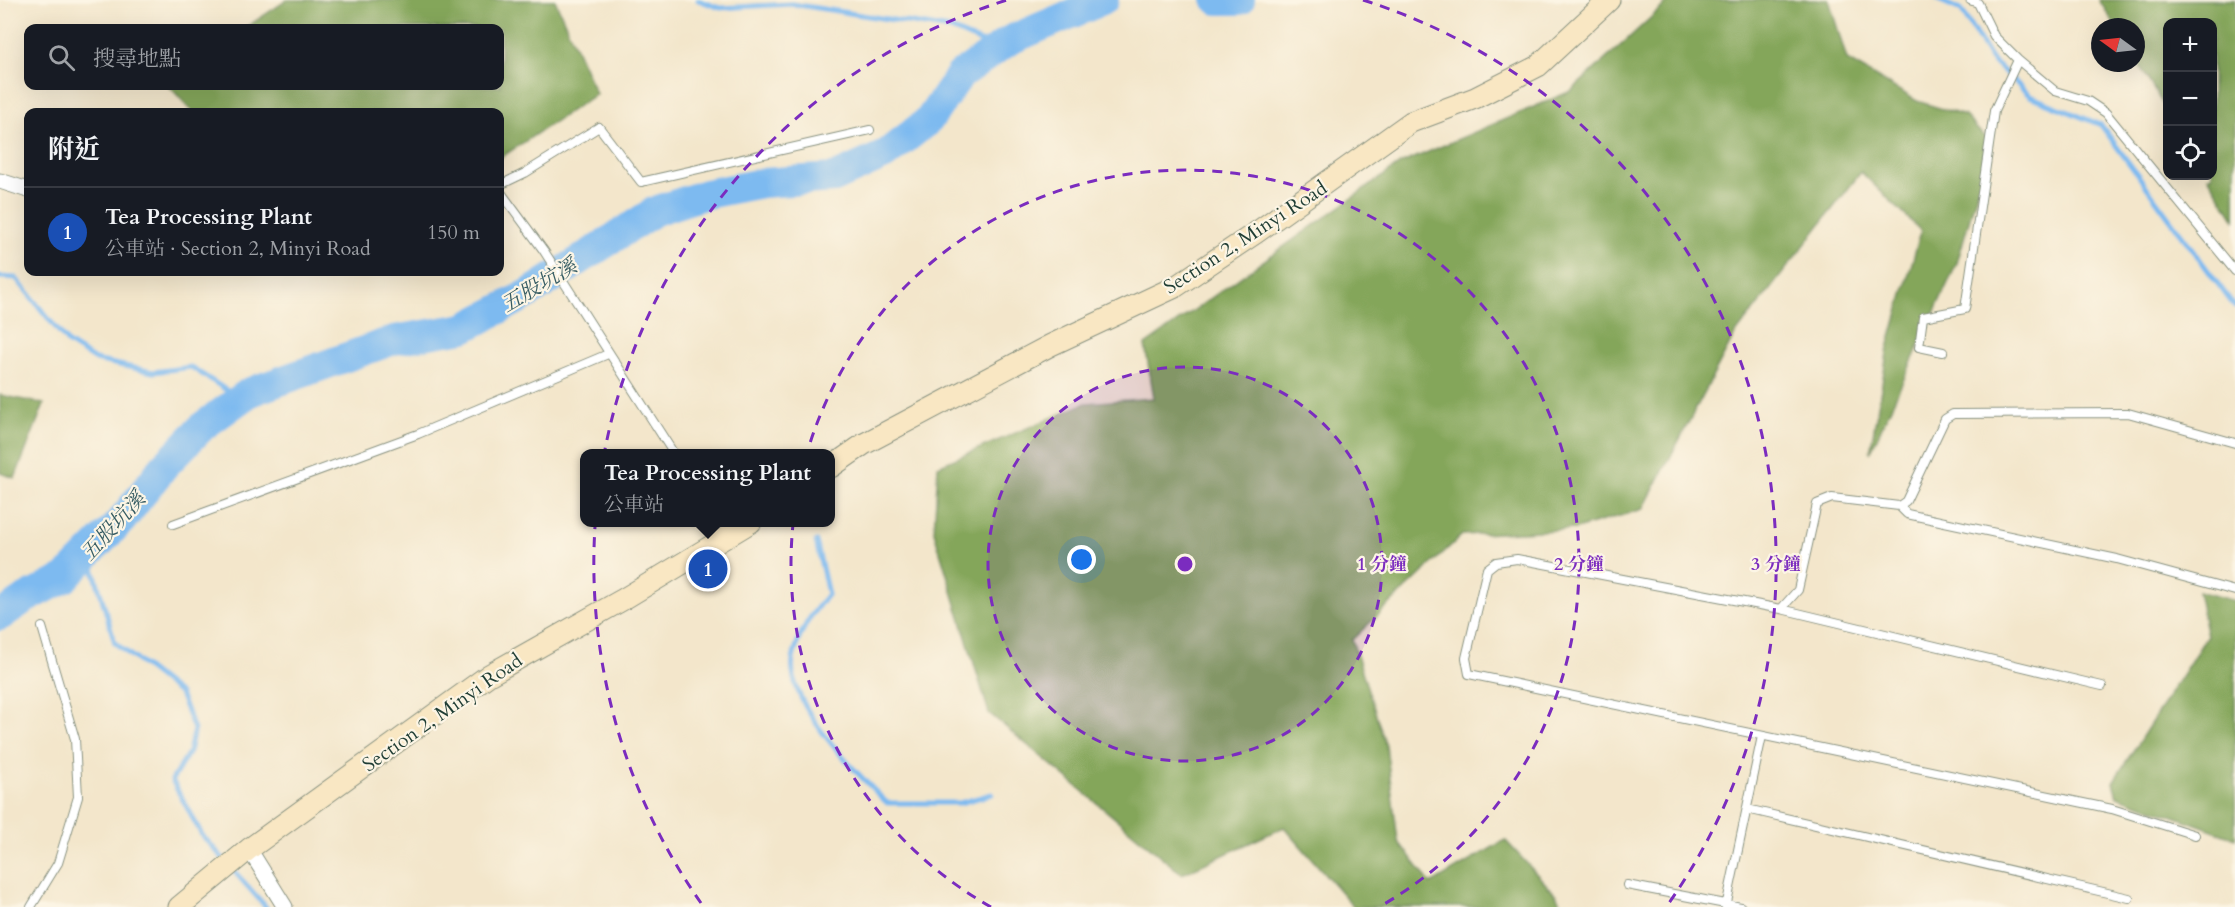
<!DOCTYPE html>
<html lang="zh-TW">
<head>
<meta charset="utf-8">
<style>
  :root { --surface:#171b24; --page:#20242c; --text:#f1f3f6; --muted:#9ea1a6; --line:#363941; --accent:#d1495b }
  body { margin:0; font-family:Cardo,"Noto Serif TC",serif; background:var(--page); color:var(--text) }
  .controls { position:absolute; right:18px; top:18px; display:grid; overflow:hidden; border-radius:12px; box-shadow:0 6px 24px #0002 }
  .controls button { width:54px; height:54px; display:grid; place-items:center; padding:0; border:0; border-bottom:2px solid var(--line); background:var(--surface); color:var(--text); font:30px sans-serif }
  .compass { position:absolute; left:2091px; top:18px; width:54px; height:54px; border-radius:50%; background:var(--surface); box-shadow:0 6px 24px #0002; rotate:285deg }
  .you { position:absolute; left:1082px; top:560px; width:21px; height:21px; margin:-15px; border:4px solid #fff; border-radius:50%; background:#1a73e8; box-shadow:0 0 0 9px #1a73e833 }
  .badge { display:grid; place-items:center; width:39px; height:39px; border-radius:50%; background:var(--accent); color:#fff; font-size:20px; font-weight:700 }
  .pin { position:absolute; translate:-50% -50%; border:3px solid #fff; box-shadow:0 2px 6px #0006 }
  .popup { position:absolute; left:580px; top:449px; width:255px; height:78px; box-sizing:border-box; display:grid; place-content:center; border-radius:12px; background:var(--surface); filter:drop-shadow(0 2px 4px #0005); font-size:20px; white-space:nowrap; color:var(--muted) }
  .popup b { font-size:22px; color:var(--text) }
  .popup::after { content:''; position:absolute; left:50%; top:100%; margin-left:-12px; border:12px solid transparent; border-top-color:var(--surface) }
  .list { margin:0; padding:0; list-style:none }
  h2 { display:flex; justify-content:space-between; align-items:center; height:78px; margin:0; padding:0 24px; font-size:26px }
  h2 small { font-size:20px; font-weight:400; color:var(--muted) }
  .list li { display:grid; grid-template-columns:39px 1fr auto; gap:18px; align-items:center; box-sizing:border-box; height:90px; padding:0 24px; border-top:2px solid var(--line) }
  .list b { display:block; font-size:22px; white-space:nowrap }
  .list p { margin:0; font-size:20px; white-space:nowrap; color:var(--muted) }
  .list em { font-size:20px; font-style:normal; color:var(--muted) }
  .icon { flex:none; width:33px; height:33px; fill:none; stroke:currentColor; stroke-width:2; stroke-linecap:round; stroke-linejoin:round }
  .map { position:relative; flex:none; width:2235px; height:907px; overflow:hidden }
  .search { position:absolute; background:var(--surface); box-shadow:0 6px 24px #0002; left:24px; top:24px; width:480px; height:66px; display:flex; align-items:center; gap:15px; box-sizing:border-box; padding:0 21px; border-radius:12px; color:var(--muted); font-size:22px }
  .panel { position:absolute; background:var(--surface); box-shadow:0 6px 24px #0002; left:24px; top:108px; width:480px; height:168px; border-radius:12px }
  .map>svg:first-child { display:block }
</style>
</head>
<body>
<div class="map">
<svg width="2235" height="907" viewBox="0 0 2235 907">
  <rect width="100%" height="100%" fill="#fcf5e5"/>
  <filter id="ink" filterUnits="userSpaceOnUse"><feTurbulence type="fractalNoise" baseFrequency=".0167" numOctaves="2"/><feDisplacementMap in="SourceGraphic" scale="12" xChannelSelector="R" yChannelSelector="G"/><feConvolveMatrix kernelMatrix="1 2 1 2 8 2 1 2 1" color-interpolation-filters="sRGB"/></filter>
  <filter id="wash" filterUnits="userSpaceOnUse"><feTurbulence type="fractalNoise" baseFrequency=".008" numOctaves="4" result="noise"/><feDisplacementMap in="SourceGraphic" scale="24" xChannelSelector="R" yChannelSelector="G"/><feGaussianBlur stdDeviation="1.35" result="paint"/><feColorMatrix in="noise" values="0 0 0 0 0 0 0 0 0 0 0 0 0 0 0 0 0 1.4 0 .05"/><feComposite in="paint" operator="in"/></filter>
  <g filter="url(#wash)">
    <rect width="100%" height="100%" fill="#f3e6cb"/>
    <path fill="#84a65a" stroke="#527247" stroke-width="1.5" d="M287,0H555L596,94L500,158V112H193L169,86H500V28H245Z
      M1670,0H1829L1847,60L1917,101L1965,116L1991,144L1957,263L1870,453L1888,348L1921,231L1861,172L1734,336L1643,509L1576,529L1462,535L1352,640L1386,746L1398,841L1431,884L1505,840L1557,896L1562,907H1354L1284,827L1182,874L989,713L934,532L938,466L1086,403L1154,398L1145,345L1400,164L1571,91Z
      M2099,0H2235V220L2208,176H2212V22H2168L2167,111L2136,60V27H2116Z
      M0,395L44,404L15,478L0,473Z
      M2198,591L2235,601V838L2117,796L2113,782L2207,636Z"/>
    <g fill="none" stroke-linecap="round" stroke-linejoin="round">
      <path stroke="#7dbaf0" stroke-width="5" d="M698,0L720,8L792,4L951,29L997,49
        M1938,0L1961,10L1991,59L2030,96L2101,125L2235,307
        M0,277L16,278L68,343L95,360L153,372L191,367L240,399
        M816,541L828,594C811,614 798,633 793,659C785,704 858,774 887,803H960L992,794
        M89,554L115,643L180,694L194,729L189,752L172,780L202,835L227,863
        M233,870L266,907"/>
      <path stroke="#7dbaf0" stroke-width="30" d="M1217,0H1240
        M0,616L23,600L65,578L122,520L164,466L203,426L250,392L394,340L464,328L528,294L655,211L706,194L762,183L834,178L885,155L929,120L960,75L1010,40L1104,0"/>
    </g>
  </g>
  <g filter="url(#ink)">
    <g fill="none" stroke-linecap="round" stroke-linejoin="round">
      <defs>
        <path id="lane" d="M1970,0L1978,3L1994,36L2018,60L2055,91L2088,101L2106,113L2235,271
          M500,185L525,173L599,127L641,182L870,130
          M500,191L544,251L674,454
          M1943,352L1919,347L1923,317L1965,309L1994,111L2018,60
          M1899,506L1907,514L2117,559L2235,591
          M173,524L418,434L608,354
          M1781,609L2102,686
          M1747,809L2129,898
          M2195,835L2112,809L1469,674L1466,658L1487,569L1496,562L1517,559L1781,609L1798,590L1817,504L1832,498L1899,506L1906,501L1945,419L1953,414L2128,413L2235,443
          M1627,885L1741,907
          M31,907L58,863L78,797L75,739L42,627
          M1726,907L1762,736"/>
        <path id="street" d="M0,181L28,190
          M249,849L285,907"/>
        <path id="secondary" d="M831,467L864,444L1051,345L1175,287L1257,232L1411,122L1475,98L1538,66L1609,0
          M179,907L249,849L489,675L622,600L751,522"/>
      </defs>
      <use href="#lane" stroke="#899280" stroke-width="10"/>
      <use href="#street" stroke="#899280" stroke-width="17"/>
      <use href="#secondary" stroke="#899280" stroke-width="23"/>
      <use href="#lane" stroke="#fff" stroke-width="8"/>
      <use href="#street" stroke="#fff" stroke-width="15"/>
      <use href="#secondary" stroke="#f9e7c3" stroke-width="21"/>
    </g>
  </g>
  <circle cx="1185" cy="564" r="197" fill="#7b2cbf" fill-opacity=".12"/>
  <g fill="none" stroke="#7b2cbf" stroke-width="3" stroke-dasharray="10 8">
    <circle cx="1185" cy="564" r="197"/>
    <path d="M991 907A394 394 0 1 1 1379 907"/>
    <path d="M701 903A591 591 0 0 1 1007 0M1363 0A591 591 0 0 1 1669 903"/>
  </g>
  <g text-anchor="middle" stroke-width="4.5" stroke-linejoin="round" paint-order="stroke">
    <g font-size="20" fill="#1f3d34" stroke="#fcf5e5">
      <text transform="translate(1245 237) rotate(-33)" y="7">Section 2, Minyi Road</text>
      <text transform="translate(442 712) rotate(-35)" y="7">Section 2, Minyi Road</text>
    </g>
    <g font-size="21" font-style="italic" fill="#365c63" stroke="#fcf5e5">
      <text transform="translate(539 285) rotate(-31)" y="7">五股坑溪</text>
      <text transform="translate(113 526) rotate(-48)" y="7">五股坑溪</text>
    </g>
  </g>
  <circle cx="1185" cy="564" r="9" fill="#7b2cbf" stroke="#fcf5e5" stroke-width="3"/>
  <g font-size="18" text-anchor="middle" font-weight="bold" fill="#7b2cbf" stroke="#fcf5e5" stroke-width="4.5" stroke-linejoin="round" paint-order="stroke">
    <text x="1382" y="570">1 分鐘</text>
    <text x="1579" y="570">2 分鐘</text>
    <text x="1776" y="570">3 分鐘</text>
  </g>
</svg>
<div class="controls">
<button>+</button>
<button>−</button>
<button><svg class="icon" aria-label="locate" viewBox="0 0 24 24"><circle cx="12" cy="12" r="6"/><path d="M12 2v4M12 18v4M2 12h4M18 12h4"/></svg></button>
</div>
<svg class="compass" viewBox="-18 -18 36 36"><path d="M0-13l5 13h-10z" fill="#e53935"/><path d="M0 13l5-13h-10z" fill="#9ea1a6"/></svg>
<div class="you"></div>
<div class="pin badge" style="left:708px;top:569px;background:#1a4fb4">1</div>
<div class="popup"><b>Tea Processing Plant</b>公車站</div>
<div class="search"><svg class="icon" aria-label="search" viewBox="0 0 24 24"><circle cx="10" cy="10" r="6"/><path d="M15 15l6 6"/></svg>搜尋地點</div>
<section class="panel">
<h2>附近<small></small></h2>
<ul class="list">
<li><span class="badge" style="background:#1a4fb4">1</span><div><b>Tea Processing Plant</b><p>公車站 · Section 2, Minyi Road</p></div><em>150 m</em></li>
</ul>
</section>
</div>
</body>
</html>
